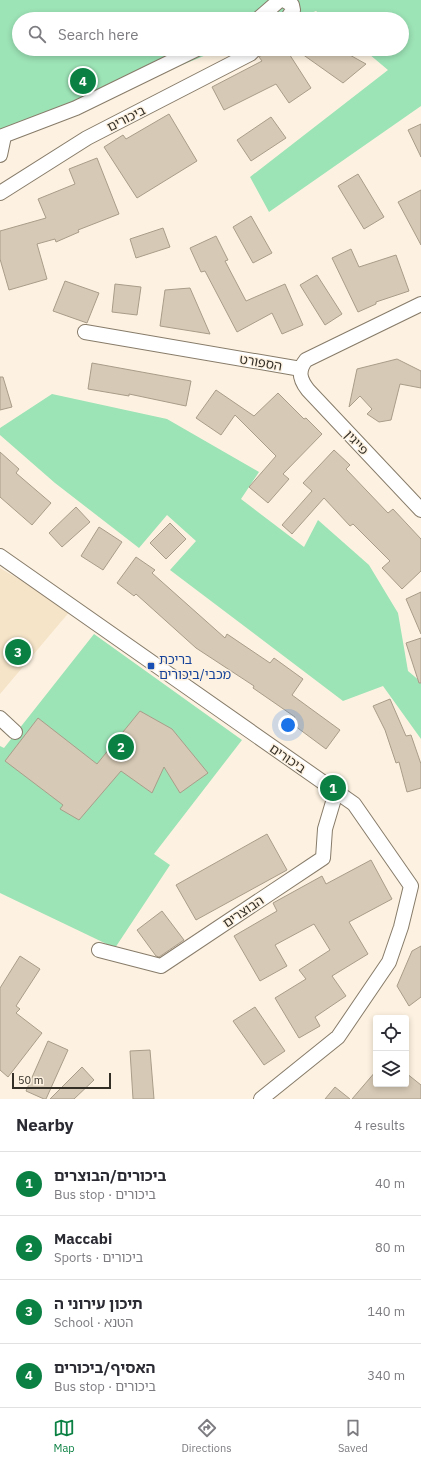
<!DOCTYPE html>
<html lang="en">
<head>
<meta charset="utf-8">
<style>
  :root { --surface:#fff; --page:#f2f2f3; --text:#2b2b33; --muted:#7c7c81; --line:#e1e1e2; --accent:#0b8043 }
  body { margin:0; font-family:"IBM Plex Sans","Noto Sans Hebrew",sans-serif; background:var(--page); color:var(--text) }
  .controls { position:absolute; right:12px; bottom:12px; display:grid; overflow:hidden; border-radius:4px; box-shadow:0 2px 6px #0003 }
  .controls button { width:36px; height:36px; display:grid; place-items:center; padding:0; border:0; border-bottom:1px solid var(--line); background:var(--surface); color:var(--text); font:20px sans-serif }
  .scale { position:absolute; left:12px; bottom:10px; width:99px; box-sizing:border-box; padding-left:4px; border:2px solid #332e26; border-top:0; font-size:11px; line-height:14px; white-space:nowrap; color:#332e26; -webkit-text-stroke:3px #fdf2e1; paint-order:stroke }
  .you { position:absolute; left:288px; top:725px; width:14px; height:14px; margin:-10px; border:3px solid #fff; border-radius:50%; background:#1a73e8; box-shadow:0 0 0 6px #1a73e833 }
  .badge { display:grid; place-items:center; width:26px; height:26px; border-radius:50%; background:var(--accent); color:#fff; font-size:13px; font-weight:700 }
  .pin { position:absolute; translate:-50% -50%; border:2px solid #fff; box-shadow:0 1px 4px #0006 }
  .list { margin:0; padding:0; list-style:none }
  h2 { display:flex; justify-content:space-between; align-items:center; height:52px; margin:0; padding:0 16px; font-size:17px }
  h2 small { font-size:13px; font-weight:400; color:var(--muted) }
  .list li { display:grid; grid-template-columns:26px 1fr auto; gap:12px; align-items:center; box-sizing:border-box; height:64px; padding:0 16px; border-top:1px solid var(--line) }
  .list b { display:block; font-size:15px; white-space:nowrap }
  .list p { margin:0; font-size:13px; white-space:nowrap; color:var(--muted) }
  .list em { font-size:13px; font-style:normal; color:var(--muted) }
  .icon { flex:none; width:22px; height:22px; fill:none; stroke:currentColor; stroke-width:2; stroke-linecap:round; stroke-linejoin:round }
  .map { position:relative; flex:none; width:421px; height:1099px; overflow:hidden }
  .search { position:absolute; background:var(--surface); box-shadow:0 2px 6px #0003; left:12px; right:12px; top:12px; height:44px; display:flex; align-items:center; gap:10px; box-sizing:border-box; padding:0 14px; border-radius:22px; color:var(--muted); font-size:15px }
  .sheet { height:308px; background:var(--surface) }
  nav { display:flex; justify-content:space-around; align-items:center; box-sizing:border-box; height:56px; border-top:1px solid var(--line); background:var(--surface); font-size:11px; color:var(--muted) }
  nav a { display:grid; justify-items:center; gap:2px }
  nav .on { color:var(--accent) }
  .map>svg:first-child { display:block }
</style>
</head>
<body>
<div class="map">
<svg width="421" height="1099" viewBox="0 0 421 1099">
  <rect width="100%" height="100%" fill="#fdf2e1"/>
  <path fill="#f6e4c8" d="M0,568L71,610L0,694Z"/>
  <path fill="#9ce3b6" d="M0,0H421V106L269,212L250,177L388,70L363,49H402V19H326L316,11L296,19H19V49H221L0,139Z
    M52,394L167,419L259,472L241,499L304,547L318,520L369,565L398,613L408,671L421,682V739L383,686L343,701L170,570L196,541L167,515L139,548L55,483L0,435V428Z
    M94,634L242,740L154,854L170,865L115,948L0,893V746L4,748Z"/>
  <path fill="#d6c9b5" stroke="#a99d89" d="M271,49H286L311,88L289,103L276,84L224,110L212,87L262,61L259,57Z
    M295,49H339L366,64L343,83Z
    M169,114L197,161L137,198L104,147L123,135L126,139Z
    M271,117L286,138L251,161L237,140Z
    M421,124V157L408,130Z
    M97,158L119,214L78,230L79,232L56,242L55,239L37,244L47,279L9,290L0,259V231L46,218L38,199L75,184L69,169Z
    M358,174L384,217L364,229L338,186Z
    M421,190V245L398,202Z
    M251,216L272,253L253,263L233,227Z
    M163,228L170,247L136,258L130,239Z
    M216,236L228,260L225,261L246,301L285,284L303,325L282,334L272,313L237,332L205,271L201,272L190,248Z
    M351,249L359,267L396,255L409,291L376,302V304L358,312L332,258Z
    M317,275L342,314L325,325L300,285Z
    M65,281L99,293L87,323L53,311Z
    M115,284L141,287L137,315L112,312Z
    M190,288L210,334L160,326L165,290Z
    M397,359L421,371V388L400,384L391,420L379,422L367,414L372,409L360,396L349,407L357,369Z
    M92,363L191,381L186,406L129,394V396L88,389Z
    M0,377H3L12,407L0,410Z
    M216,390L254,416L278,393L304,419L306,418L322,434L283,474L289,479L268,503L249,487L276,456L235,415L221,435L196,418Z
    M334,450L350,465L346,469L388,513L393,509L421,539V571L402,589L382,568L390,561L353,524L350,526L324,498L292,534L282,525L312,491L303,483Z
    M0,452L19,469L16,473L51,503L32,525L0,497Z
    M76,507L90,522L62,547L49,533Z
    M170,523L186,539L166,559L150,543Z
    M99,527L122,542L103,570L81,556Z
    M136,557L155,570L152,573L225,638L227,634L270,663L274,658L303,679L292,695L340,730L326,749L291,723L295,717L253,688L254,686L196,648L136,594L134,596L117,583Z
    M421,592V634L406,599Z
    M421,638V683H419L406,643Z
    M390,699L406,736L411,735L421,764V788L407,792L399,762L396,763L385,730L373,706Z
    M140,711L172,729L208,773L180,793L164,767L152,793L121,771L79,820L60,809L63,805L5,761L38,718L97,764Z
    M267,834L287,870L196,920L176,885Z
    M371,860L392,899L349,922L368,954L332,976L346,996L315,1017L320,1026L299,1038L275,998L306,979L299,970L330,950L314,924L275,945L287,966L260,981L234,936L277,911L273,903L322,876L326,884Z
    M162,911L184,940L159,957L156,956L137,930Z
    M421,946V997L409,1006L397,986L412,951Z
    M20,956L40,969L16,1006L20,1009L16,1013L42,1033L8,1077L0,1070V988Z
    M255,1007L285,1051L264,1065L233,1021Z
    M48,1041L68,1050L46,1099H44L26,1091Z
    M150,1050L154,1099H133L130,1051Z
    M82,1067L94,1080L74,1099H50Z
    M376,1071V1084H406V1073L421,1085V1099H352Z
    M335,1087L350,1099H325Z"/>
  <g fill="none" stroke-linecap="round" stroke-linejoin="round">
    <defs>
      <path id="minor" d="M284,0L292,5L293,10L287,19
        M258,19L280,0
        M0,137L76,108L197,49
        M0,155L4,136
        M0,193L87,138L250,54L255,49
        M421,304L306,360C297,371 300,380 308,390L421,510
        M85,332L301,369
        M0,556L354,804L411,886L401,927L389,962L338,1037L261,1099
        M0,718L15,732
        M99,950L161,966L323,858L325,829L336,792"/>
    </defs>
    <use href="#minor" stroke="#877b69" stroke-width="16"/>
    <use href="#minor" stroke="#fff" stroke-width="14"/>
  </g>
  <rect fill="#1a4fb4" stroke="#fdf2e1" stroke-width="1.5" x="147" y="662" width="8" height="8" rx="2"/>
  <g text-anchor="middle" stroke-width="3" stroke-linejoin="round" paint-order="stroke">
    <g font-size="13" fill="#332e26" stroke="#fdf2e1">
      <text transform="translate(126 118) rotate(-27)" y="5">ביכורים</text>
      <text transform="translate(261 362) rotate(10)" y="5">הספורט</text>
      <text transform="translate(357 442) rotate(47)" y="5">פייגין</text>
      <text transform="translate(288 758) rotate(35)" y="5">ביכורים</text>
      <text transform="translate(243 911) rotate(-34)" y="5">הבוצרים</text>
    </g>
    <g font-size="13" fill="#164399" stroke="#fdf2e1" text-anchor="start">
      <text x="159" y="664">בריכת<tspan x="159" dy="15">מכבי/ביכורים</tspan></text>
    </g>
  </g>
</svg>
<div class="controls">
<button><svg class="icon" aria-label="locate" viewBox="0 0 24 24"><circle cx="12" cy="12" r="6"/><path d="M12 2v4M12 18v4M2 12h4M18 12h4"/></svg></button>
<button><svg class="icon" aria-label="layers" viewBox="0 0 24 24"><path d="M12 4l9 5-9 5-9-5zM3 14l9 5 9-5"/></svg></button>
</div>
<div class="scale">50 m</div>
<div class="you"></div>
<div class="pin badge" style="left:333px;top:788px">1</div>
<div class="pin badge" style="left:121px;top:747px">2</div>
<div class="pin badge" style="left:18px;top:652px">3</div>
<div class="pin badge" style="left:83px;top:81px">4</div>
<div class="search"><svg class="icon" aria-label="search" viewBox="0 0 24 24"><circle cx="10" cy="10" r="6"/><path d="M15 15l6 6"/></svg>Search here</div>
</div>
<section class="sheet">
<h2>Nearby<small>4 results</small></h2>
<ul class="list">
<li><span class="badge">1</span><div><b>ביכורים/הבוצרים</b><p>Bus stop · ביכורים</p></div><em>40 m</em></li>
<li><span class="badge">2</span><div><b>Maccabi</b><p>Sports · ביכורים</p></div><em>80 m</em></li>
<li><span class="badge">3</span><div><b>תיכון עירוני ה</b><p>School · הטנא</p></div><em>140 m</em></li>
<li><span class="badge">4</span><div><b>האסיף/ביכורים</b><p>Bus stop · ביכורים</p></div><em>340 m</em></li>
</ul>
</section>
<nav>
<a class="on"><svg class="icon" aria-label="map" viewBox="0 0 24 24"><path d="M3 6l6-2 6 2 6-2v14l-6 2-6-2-6 2zM9 4v14M15 6v14"/></svg>Map</a>
<a><svg class="icon" aria-label="directions" viewBox="0 0 24 24"><path d="M12 3l9 9-9 9-9-9zM9 14v-3h6M13 9l2 2-2 2"/></svg>Directions</a>
<a><svg class="icon" aria-label="saved" viewBox="0 0 24 24"><path d="M7 4h10v16l-5-4-5 4z"/></svg>Saved</a>
</nav>
</body>
</html>
